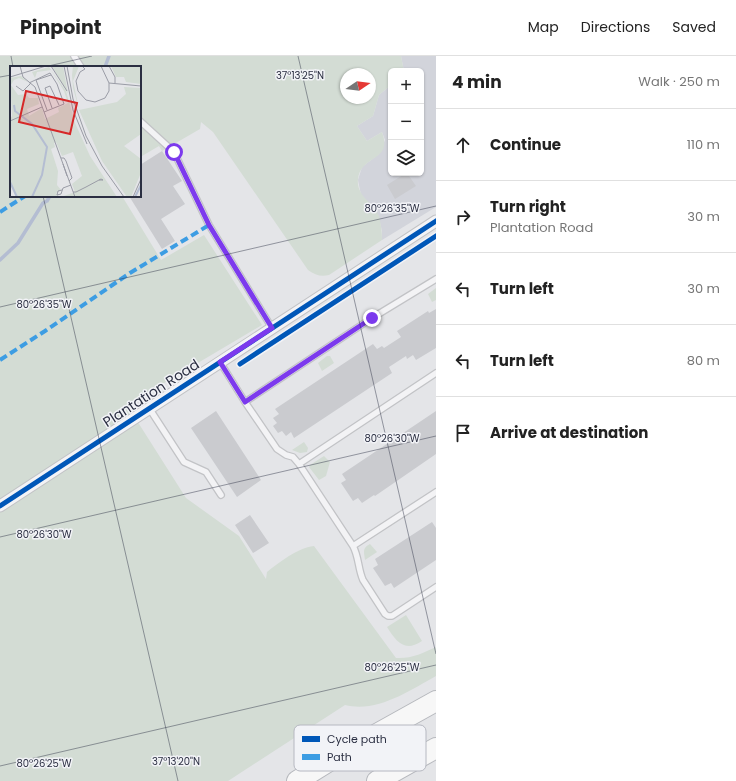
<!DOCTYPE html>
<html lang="en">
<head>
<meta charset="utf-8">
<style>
  :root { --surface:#fff; --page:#f2f2f2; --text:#222; --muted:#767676; --line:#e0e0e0 }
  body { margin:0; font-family:Poppins,sans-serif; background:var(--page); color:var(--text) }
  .controls { position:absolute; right:12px; top:12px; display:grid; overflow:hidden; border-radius:6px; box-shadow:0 1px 3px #0004 }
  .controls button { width:36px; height:36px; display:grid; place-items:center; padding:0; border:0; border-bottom:1px solid var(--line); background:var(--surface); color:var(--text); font:20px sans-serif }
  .compass { position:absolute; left:340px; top:12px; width:36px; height:36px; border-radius:50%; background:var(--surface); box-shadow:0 1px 3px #0004; rotate:77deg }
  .stop { position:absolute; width:12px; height:12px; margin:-9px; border:3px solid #7c3aed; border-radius:50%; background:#fff }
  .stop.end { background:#7c3aed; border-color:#fff; box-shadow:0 1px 4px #0008 }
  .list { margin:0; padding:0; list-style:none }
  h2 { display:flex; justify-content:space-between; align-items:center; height:52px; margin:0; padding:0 16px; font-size:17px }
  h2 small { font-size:13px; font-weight:400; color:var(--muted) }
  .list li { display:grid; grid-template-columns:26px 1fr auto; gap:12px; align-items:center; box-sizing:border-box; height:72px; padding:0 16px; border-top:1px solid var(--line) }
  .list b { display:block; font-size:15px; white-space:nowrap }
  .list p { margin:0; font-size:13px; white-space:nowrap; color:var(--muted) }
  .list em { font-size:13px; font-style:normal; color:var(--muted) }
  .icon { flex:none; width:22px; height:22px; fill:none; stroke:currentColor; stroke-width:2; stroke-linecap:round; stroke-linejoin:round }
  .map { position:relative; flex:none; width:436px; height:725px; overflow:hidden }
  header { display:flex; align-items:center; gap:24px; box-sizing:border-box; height:56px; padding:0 20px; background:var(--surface); border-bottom:1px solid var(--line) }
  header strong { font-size:19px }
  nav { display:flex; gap:22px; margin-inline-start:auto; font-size:14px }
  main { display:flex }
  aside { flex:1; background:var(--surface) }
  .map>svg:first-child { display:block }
</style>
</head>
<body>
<header>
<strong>Pinpoint</strong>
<nav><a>Map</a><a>Directions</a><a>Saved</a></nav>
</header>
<main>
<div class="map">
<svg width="436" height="725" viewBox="0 0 436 725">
  <rect width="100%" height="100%" fill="#e4e5e8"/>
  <path fill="#d2d4db" d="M401,0H436V151L382,184V175L378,159L361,139L358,124L362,111L379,98L385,84L382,76L367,85L357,70L373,60L379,39L391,29V117H421V15H404Z"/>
  <path fill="#d3dcd4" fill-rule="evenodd" d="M0,0H401L404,15H391V29L379,39L373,60L357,70L367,85L382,76C393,106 361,98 358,123C356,140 373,146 379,160C381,168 382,176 382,184L329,219C321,221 315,219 308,214L213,76L201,66L200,73L162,95L159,90L142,100L140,105V11H11V140H122L161,204L204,179L262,269L127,349L186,442L239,480L266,523L267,516C280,506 297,492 314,490L396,602C411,603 423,597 436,591V620C409,635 377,657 345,649L228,725H0ZM346,18H370V42H346Z
    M436,232V244L432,246L428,238Z
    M327,300H330L334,307L322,315L318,307Z
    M304,386L308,392L307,396L300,397L292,394Z
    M324,400L330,406L326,420L319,424L309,411L310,409Z
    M370,488L377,496L365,504C364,496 362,492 370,488Z
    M406,559L422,585C404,597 396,585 387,571Z"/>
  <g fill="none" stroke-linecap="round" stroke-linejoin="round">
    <path stroke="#b4bdd2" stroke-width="3.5" d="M105,11L109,0
      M0,204L18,187L43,147L47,145L50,140"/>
  </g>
  <path fill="#cacbcf" d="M162,95L182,125L173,130L185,148L161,163L175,185L162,193L129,140H140V109Z
    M406,117H407L416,130L395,143L387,129Z
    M436,253V292L416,304L413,299L407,303L406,300L389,311L392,317L294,382L291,376L286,380L282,375L278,377L273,370L277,367L273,362L279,358L275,353L373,288L377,293L382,290L384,292L401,281L397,275L428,255L429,257Z
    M216,355L261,424L237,441L191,372Z
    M436,355V398L375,440L374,439L362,447L358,442L353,445L341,427L346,424L342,418Z
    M250,459L269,487L253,497L235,469Z
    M432,466L436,472V504L394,532L391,527L385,530L373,512L378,509L375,503Z"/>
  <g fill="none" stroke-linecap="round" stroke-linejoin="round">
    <defs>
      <path id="lane" d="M74,0L81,11
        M140,65L174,96L209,169L272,272
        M220,306L245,346L277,393L286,399L293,401L299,408L353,490C359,501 358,513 363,524L385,558L388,560H392L436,531
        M245,346L372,262L436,223
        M149,352L184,406L206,416L221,439
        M299,408L436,317
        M353,490L436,436"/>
      <path id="street" d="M0,450L436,165"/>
      <path id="highway" d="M297,725L339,699L436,645
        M377,725L436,692"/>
    </defs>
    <use href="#lane" stroke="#c2c3c6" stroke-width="8"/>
    <use href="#street" stroke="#c2c3c6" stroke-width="13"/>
    <use href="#highway" stroke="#b6b8bd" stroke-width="22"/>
    <use href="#lane" stroke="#f3f3f5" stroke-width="5.5"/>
    <use href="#street" stroke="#f3f3f5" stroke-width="11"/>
    <use href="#highway" stroke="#f7f7f7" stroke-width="20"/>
    <path stroke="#3d9de3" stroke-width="4" stroke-dasharray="8 4" stroke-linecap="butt" d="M0,156L25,140
      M0,304L45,275L130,217L209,169"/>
    <defs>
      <path id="cycleway" d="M240,308L436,180
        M0,450L436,165"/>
    </defs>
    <use href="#cycleway" stroke="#f2f3f7" stroke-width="8"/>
    <use href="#cycleway" stroke="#0057b8" stroke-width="5"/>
  </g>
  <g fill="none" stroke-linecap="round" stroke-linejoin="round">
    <path stroke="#7c3aed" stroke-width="5" d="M174,96L209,169L272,272L220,306L245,346L372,262"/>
  </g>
  <path fill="none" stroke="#2b2f42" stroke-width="1" stroke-opacity="0.45" d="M11,0L13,11M298,0L436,598M44,11L92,0M0,21L11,19M43,140L178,725M0,251L436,150M0,481L436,380M0,710L436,609"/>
  <g text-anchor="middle" stroke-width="3" stroke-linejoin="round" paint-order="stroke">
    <g font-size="14" fill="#2b2f42" stroke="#f2f3f7">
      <text transform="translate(151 337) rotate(-33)" y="5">Plantation Road</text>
    </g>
  </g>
  <g transform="translate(10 10)">
    <rect width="131" height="131" fill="#e4e5e8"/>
    <path d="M42,0H53L58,28ZM63,0H69L63,15L69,43L63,22L62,9ZM101,0H131V18L116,16L114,11H106ZM39,1L56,25L65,57L80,90L107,131H51L65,126L62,118L72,110L63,86L52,90L46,76L44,77L45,81L41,83L48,105L47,119L51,124L46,127L49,131H6L4,127L0,117V53L2,50L0,12L11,10L18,16L9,12L4,14L1,19L8,29L16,28L19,32H28L29,38L17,43L19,50L32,42L35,53L49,46L48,42L58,37L54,25L41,4L27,6L25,12L22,6ZM114,21L131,22V68L114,80L131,93L130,109L121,131H117L92,95L69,44L107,36L116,28Z" fill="#d3dcd4"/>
    <path fill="none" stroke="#b4bdd2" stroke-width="2" d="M4,39L5,45L22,58L37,81L32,109L22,131M0,116L7,131M125,131L131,119"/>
    <path fill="none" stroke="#9a9ca6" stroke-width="1" d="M10,0L13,11L25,21L65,131M41,0L57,25M54,0L63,44L77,78M57,0L63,33L76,70L92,100L114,131M72,0L75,3L70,6L66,15L68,25L76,34L85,36L95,32L99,25V17L91,0M99,0L105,11V17M0,11L36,0M19,17L40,7L47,18L54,38L34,46M99,17L131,20M6,20L13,25L21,17M42,42L35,22L40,20L49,39M37,44L26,14L41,9M0,55L32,41M51,92H54L56,95L62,112L59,115M53,98L57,110M52,124L48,125L47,129L51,128L53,122L61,119M63,126H66L76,121L89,114L91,113L93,114H89M123,131L131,113"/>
    <path fill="#d62828" fill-opacity="0.15" stroke="#d62828" stroke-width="2" d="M16,25L67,37L60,68L9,56Z"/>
    <rect width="131" height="131" fill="none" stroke="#2b2f42" stroke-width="2"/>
  </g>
  <rect x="294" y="669" width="132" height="46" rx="6" fill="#f2f3f7" stroke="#b6b8c1" stroke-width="1"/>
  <rect x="302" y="680" width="18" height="6" fill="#0057b8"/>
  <rect x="302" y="698" width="18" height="6" fill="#3d9de3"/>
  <g font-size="11" fill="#2b2f42">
    <text x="327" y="687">Cycle path</text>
    <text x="327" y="705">Path</text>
  </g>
  <g font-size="10" text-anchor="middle" fill="#2b2f42" stroke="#f2f3f7" stroke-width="3" stroke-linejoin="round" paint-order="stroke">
    <text x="300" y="23">37°13'25"N</text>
    <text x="392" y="156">80°26'35"W</text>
    <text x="44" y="252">80°26'35"W</text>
    <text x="392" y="386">80°26'30"W</text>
    <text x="44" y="482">80°26'30"W</text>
    <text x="392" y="615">80°26'25"W</text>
    <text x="176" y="709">37°13'20"N</text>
    <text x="44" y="711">80°26'25"W</text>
  </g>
</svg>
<div class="controls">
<button>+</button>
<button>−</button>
<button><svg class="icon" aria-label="layers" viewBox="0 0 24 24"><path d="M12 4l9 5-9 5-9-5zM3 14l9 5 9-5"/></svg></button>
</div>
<svg class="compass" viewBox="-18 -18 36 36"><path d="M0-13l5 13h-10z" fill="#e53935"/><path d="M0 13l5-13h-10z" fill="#767676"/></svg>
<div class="stop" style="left:174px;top:96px"></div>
<div class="stop end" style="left:372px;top:262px"></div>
</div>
<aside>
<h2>4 min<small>Walk · 250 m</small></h2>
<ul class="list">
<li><svg class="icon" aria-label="ahead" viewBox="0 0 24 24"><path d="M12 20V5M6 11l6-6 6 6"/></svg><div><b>Continue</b></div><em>110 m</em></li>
<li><svg class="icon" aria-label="right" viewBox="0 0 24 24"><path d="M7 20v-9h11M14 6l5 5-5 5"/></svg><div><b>Turn right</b><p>Plantation Road</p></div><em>30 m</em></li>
<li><svg class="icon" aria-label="left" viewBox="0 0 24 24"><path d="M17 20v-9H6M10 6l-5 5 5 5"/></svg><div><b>Turn left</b></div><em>30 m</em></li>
<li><svg class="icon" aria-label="left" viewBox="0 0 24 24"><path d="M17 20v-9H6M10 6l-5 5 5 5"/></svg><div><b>Turn left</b></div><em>80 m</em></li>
<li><svg class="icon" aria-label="arrive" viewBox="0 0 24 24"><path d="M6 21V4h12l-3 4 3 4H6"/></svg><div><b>Arrive at destination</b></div></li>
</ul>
</aside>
</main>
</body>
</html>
